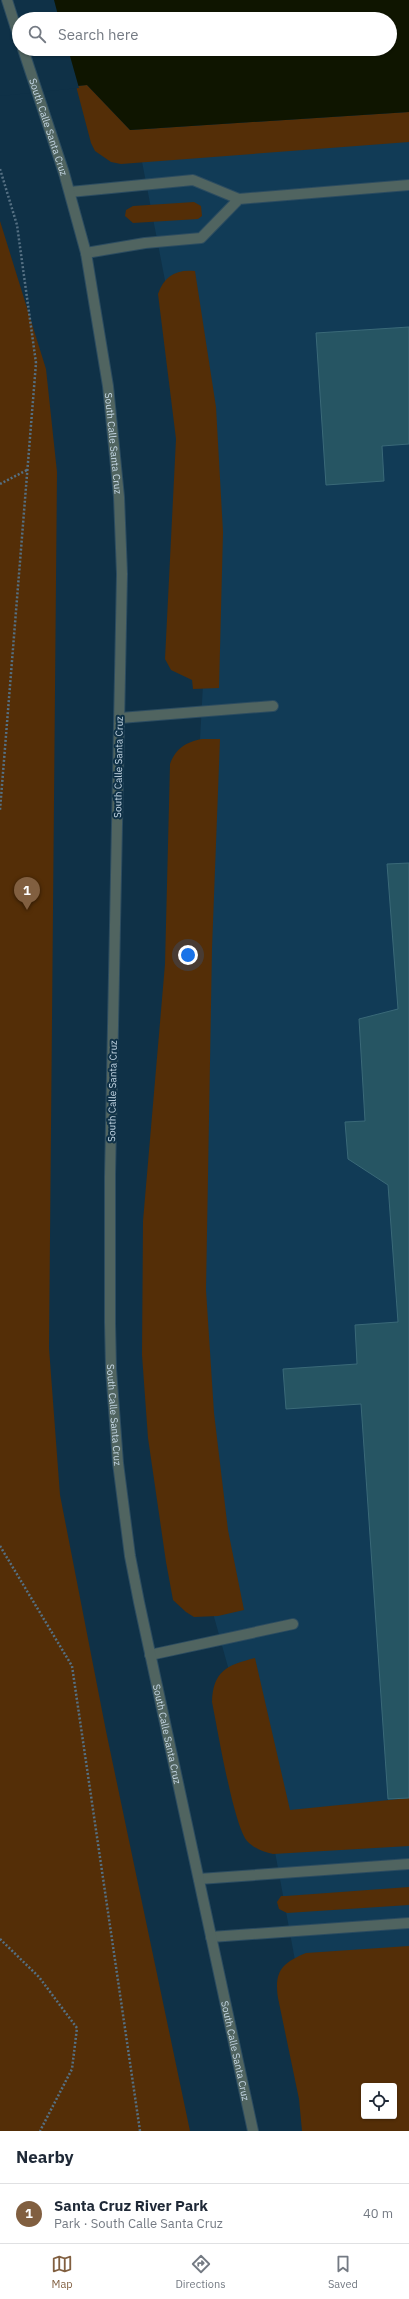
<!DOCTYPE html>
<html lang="en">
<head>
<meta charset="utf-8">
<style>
  :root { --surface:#fff; --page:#f2f2f3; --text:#1f2937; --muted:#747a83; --line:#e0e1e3; --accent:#815f40 }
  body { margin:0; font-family:"IBM Plex Sans",sans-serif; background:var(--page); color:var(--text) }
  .controls { position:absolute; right:12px; bottom:12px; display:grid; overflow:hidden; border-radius:4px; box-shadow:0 1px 3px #0004 }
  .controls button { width:36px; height:36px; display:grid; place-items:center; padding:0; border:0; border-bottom:1px solid var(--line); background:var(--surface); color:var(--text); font:20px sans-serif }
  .you { position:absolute; left:188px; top:955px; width:14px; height:14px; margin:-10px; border:3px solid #fff; border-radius:50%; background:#1a73e8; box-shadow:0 0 0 6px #1a73e833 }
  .badge { display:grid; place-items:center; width:26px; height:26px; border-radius:50%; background:var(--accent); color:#fff; font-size:13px; font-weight:700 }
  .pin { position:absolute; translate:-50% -33px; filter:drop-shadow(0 1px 2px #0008) }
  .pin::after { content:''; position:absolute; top:21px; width:14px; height:12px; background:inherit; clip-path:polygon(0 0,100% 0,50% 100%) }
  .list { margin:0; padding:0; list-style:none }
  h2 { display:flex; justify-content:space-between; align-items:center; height:52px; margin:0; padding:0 16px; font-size:17px }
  h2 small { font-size:13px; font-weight:400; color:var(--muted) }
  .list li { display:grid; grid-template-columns:26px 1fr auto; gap:12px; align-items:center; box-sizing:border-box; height:60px; padding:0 16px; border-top:1px solid var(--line) }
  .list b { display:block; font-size:15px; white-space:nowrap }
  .list p { margin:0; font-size:13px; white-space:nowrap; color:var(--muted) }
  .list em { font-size:13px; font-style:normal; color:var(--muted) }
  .icon { flex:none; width:22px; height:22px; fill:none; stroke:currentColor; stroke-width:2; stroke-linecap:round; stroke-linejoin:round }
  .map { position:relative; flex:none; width:409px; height:2131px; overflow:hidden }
  .search { position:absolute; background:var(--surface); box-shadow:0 1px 3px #0004; left:12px; right:12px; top:12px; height:44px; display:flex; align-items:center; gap:10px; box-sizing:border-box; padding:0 14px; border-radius:22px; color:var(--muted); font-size:15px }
  .sheet { height:112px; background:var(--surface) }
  nav { display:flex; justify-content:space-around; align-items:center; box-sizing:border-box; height:56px; border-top:1px solid var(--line); background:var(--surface); font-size:11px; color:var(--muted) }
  nav a { display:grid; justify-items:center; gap:2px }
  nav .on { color:var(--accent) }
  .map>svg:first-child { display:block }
</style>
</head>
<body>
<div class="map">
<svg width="409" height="2131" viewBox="0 0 409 2131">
  <rect width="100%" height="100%" fill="#0f3147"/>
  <path fill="#113b56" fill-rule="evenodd" d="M409,123V2131H330L306,2020L266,1803L192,1538L170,1289L204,666L180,358L138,141ZM364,2086H394V2116H364Z"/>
  <path fill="#542e07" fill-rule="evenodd" d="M87,85L130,130L409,112V142L121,164L111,162L95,151L91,143L76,86Z
    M194,202L201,206L202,216L198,219L133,223L125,216L126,210L133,206Z
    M0,221L46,369L57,472L49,1348L60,1495L106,1731L190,2131H0Z
    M195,271L216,407L223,532L219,688L193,689L192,680L171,670L165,659L176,439L158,294C164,276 176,269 195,271Z
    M202,739H220L212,948L206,1290L214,1413L228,1530L244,1610L218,1616L194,1617L186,1612L173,1600L166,1562L148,1438L142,1355L143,1221L165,964L170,764C176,748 186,742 202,739Z
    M255,1658L290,1810L409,1798V1846L273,1854C264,1852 255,1849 248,1842C234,1829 217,1726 212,1702C213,1671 227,1665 255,1658Z
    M409,1887V1905L287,1913L279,1909L277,1902L281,1896H286Z
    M409,1946V2131H302L299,2099L278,1998C274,1971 282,1963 306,1953ZM364,2086H394V2116H364Z"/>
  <path fill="#0f1500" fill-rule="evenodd" d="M0,0H409V112L130,130L87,85L0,94ZM19,19H390V49H19Z"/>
  <path fill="#0f3147" d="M0,0H54L59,19H19V49H68L79,88L0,96Z"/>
  <path fill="#265563" stroke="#3a6978" d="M409,327V444L382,446L384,481L326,485L316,333Z
    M409,863V1798L388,1799L361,1404L286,1409L283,1369L357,1364L355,1325L398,1322L388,1185L348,1159L345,1122L365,1121L359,1019L398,1009L387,864Z"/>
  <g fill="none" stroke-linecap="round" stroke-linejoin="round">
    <defs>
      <path id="service" d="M70,192L193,180L239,199L201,238L145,243L86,253
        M239,199L409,185
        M120,718L273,706
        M150,1655L293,1624
        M199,1879L409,1864
        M211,1937L409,1923"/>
      <g id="tertiary">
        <path d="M7,0L19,38"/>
        <path id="s1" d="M23,49L64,173L86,253L108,386L119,497L122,574L110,1176V1323L111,1369L118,1463L130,1556L139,1602L253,2131"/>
      </g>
    </defs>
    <use href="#service" stroke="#2c4c60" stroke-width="12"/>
    <use href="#tertiary" stroke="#2c4c60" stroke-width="12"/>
    <path stroke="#557083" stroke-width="2.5" stroke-dasharray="2 2" stroke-linecap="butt" d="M0,169L17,225L36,363L0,810
      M0,484L27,470
      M0,1546L72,1666L140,2131
      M0,1939L39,1977L77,2028L72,2069L40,2131"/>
    <use href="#service" stroke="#506460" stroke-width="10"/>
    <use href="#tertiary" stroke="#506460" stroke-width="10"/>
  </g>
  <g text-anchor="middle" stroke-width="4" stroke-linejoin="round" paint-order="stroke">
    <g font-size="10" fill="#c6d8e6" stroke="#0f3147">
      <text dy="4" stroke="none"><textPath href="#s1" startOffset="82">South Calle Santa Cruz</textPath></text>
      <text dy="4" stroke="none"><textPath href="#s1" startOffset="406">South Calle Santa Cruz</textPath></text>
      <text transform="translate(118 767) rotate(-89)" y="4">South Calle Santa Cruz</text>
      <text transform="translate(112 1091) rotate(-89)" y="4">South Calle Santa Cruz</text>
      <text dy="4" stroke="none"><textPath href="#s1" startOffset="1378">South Calle Santa Cruz</textPath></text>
      <text dy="4" stroke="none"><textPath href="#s1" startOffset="1702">South Calle Santa Cruz</textPath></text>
      <text dy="4" stroke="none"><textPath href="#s1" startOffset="2026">South Calle Santa Cruz</textPath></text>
    </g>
  </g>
</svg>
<div class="controls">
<button><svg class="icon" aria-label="locate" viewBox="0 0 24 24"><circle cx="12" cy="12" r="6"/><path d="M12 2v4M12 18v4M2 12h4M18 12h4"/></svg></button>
</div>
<div class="you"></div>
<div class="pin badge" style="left:27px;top:910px">1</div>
<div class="search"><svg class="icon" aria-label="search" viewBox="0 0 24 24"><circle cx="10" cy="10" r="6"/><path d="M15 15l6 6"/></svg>Search here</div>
</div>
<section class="sheet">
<h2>Nearby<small></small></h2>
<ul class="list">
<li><span class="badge">1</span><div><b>Santa Cruz River Park</b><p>Park · South Calle Santa Cruz</p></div><em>40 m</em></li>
</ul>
</section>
<nav>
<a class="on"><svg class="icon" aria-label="map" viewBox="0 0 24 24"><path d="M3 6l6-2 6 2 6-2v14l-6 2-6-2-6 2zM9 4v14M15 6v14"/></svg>Map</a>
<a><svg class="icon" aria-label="directions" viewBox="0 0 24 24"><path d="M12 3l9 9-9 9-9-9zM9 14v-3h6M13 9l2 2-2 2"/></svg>Directions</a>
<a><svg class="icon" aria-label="saved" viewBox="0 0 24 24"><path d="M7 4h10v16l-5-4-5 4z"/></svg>Saved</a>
</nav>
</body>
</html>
